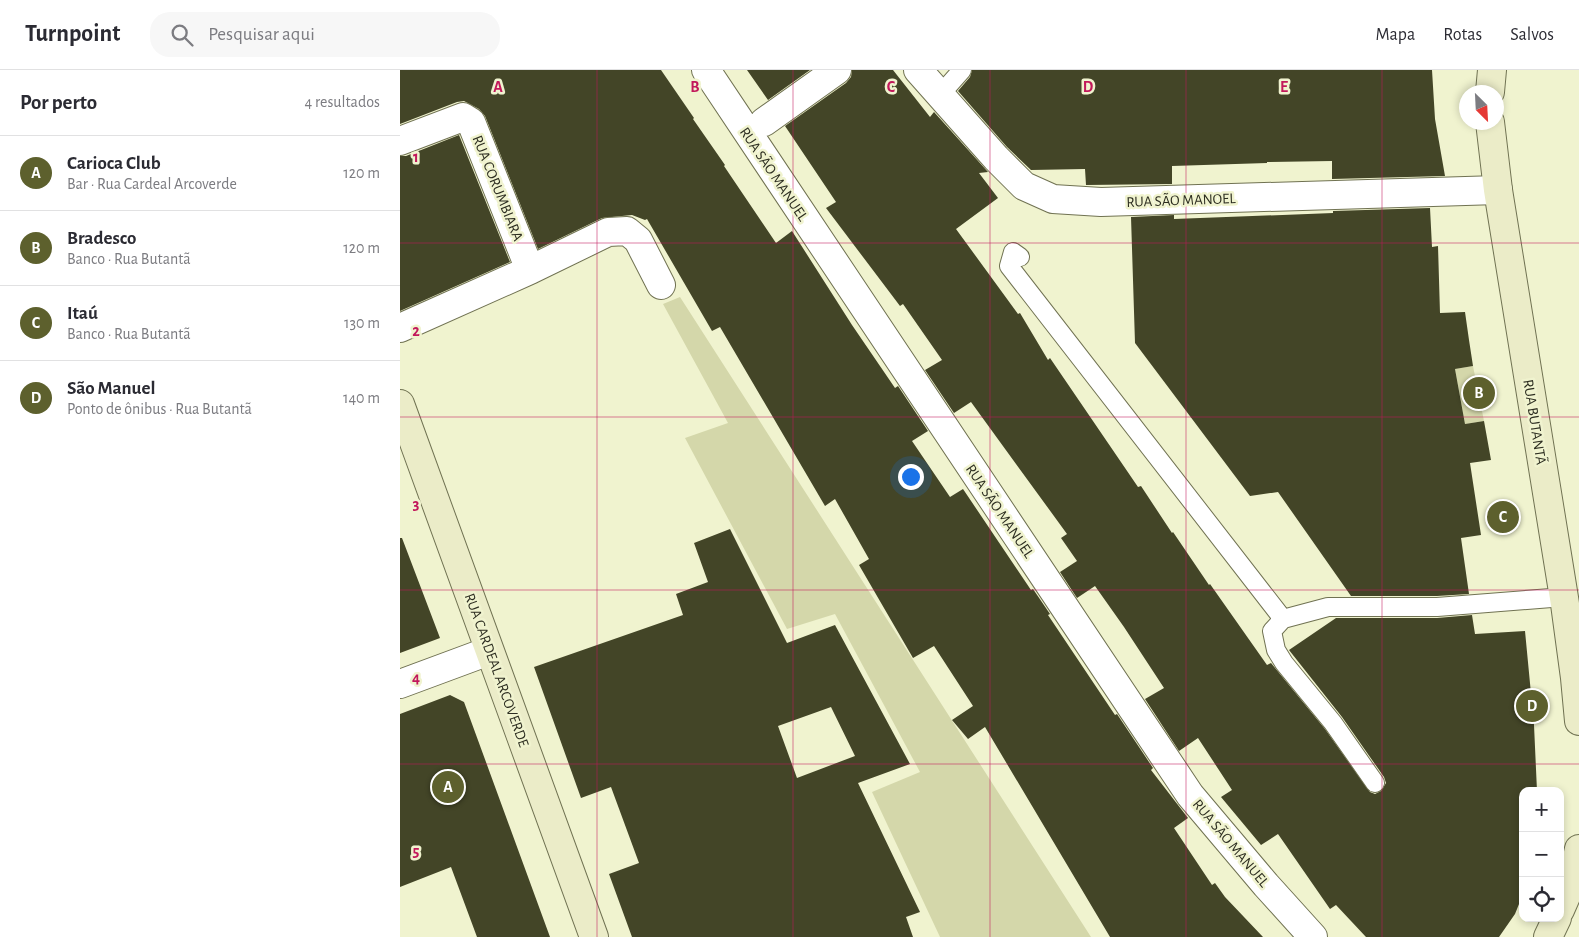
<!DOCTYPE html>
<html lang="pt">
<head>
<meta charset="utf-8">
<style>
  :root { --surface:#fff; --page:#f7f7f7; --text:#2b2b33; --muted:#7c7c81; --line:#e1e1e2; --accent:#5d602d }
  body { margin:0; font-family:"Alegreya Sans",sans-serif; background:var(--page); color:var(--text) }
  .controls { position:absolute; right:15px; bottom:15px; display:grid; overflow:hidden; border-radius:10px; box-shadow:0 2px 8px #0003 }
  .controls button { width:45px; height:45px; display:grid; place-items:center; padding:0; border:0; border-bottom:1px solid var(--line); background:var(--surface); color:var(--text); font:25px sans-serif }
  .compass { position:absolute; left:1059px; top:15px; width:45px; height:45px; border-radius:50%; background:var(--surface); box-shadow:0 2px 8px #0003; rotate:156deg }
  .you { position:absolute; left:510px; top:406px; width:18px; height:18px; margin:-12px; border:4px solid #fff; border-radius:50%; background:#1a73e8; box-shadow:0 0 0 8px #1a73e833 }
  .badge { display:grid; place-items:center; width:32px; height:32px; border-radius:50%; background:var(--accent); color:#fff; font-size:16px; font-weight:700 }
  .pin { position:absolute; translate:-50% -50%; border:2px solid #fff; box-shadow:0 1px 5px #0006 }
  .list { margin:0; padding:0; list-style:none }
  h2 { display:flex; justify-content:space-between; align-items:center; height:65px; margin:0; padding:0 20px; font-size:21px }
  h2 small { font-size:16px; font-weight:400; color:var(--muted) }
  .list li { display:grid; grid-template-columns:32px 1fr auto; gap:15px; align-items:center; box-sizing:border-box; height:75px; padding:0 20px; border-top:1px solid var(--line) }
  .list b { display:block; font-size:19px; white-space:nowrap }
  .list p { margin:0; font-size:16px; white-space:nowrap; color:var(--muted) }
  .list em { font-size:16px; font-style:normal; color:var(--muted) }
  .icon { flex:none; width:28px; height:28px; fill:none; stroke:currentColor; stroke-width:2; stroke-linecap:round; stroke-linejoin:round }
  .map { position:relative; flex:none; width:1179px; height:867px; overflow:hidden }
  header { display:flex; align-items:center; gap:30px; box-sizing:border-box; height:70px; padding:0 25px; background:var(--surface); border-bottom:1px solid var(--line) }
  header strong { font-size:24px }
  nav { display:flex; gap:28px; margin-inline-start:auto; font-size:18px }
  .search { width:350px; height:45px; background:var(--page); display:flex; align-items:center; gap:12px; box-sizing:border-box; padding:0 18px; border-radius:20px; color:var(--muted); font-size:19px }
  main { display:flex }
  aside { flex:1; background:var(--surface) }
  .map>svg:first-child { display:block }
</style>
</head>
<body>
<header>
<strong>Turnpoint</strong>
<div class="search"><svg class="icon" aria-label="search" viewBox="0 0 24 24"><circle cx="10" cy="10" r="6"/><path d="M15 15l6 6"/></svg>Pesquisar aqui</div>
<nav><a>Mapa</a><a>Rotas</a><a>Salvos</a></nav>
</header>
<main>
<aside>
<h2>Por perto<small>4 resultados</small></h2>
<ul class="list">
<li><span class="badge">A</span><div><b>Carioca Club</b><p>Bar · Rua Cardeal Arcoverde</p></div><em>120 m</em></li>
<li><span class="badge">B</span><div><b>Bradesco</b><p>Banco · Rua Butantã</p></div><em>120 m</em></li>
<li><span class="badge">C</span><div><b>Itaú</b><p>Banco · Rua Butantã</p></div><em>130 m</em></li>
<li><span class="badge">D</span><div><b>São Manuel</b><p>Ponto de ônibus · Rua Butantã</p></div><em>140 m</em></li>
</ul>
</aside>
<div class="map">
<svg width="1179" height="867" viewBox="0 0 1179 867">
  <rect width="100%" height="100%" fill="#f0f3cf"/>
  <path fill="#d4d7aa" d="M280,227L691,867H540L472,722L520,702L435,544L387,559L285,368L328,353L263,234Z
    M1073,296L1084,351L1065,354L1055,299Z"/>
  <path fill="#434527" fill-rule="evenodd" d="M0,0H261L294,48L293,49L325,95L324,96L376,173L392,161L452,255L495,318L498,316L528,361L512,371L550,427L563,419L631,520L633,519L650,544L648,545L715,645L717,644L753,698L751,700L788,748L774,758L812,815L815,813L825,827L863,867H710L585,657L568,669L552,650L573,636L534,576L513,588L459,495L469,489L435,429L425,436L320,257L312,261L247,149L245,150L232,145L202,148L138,179L85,46L79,39L64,31L57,32L0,54Z
    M347,0H410L368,30Z
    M452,0H493L530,47L534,42L588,102L579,103L598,128L556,159L618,244L620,243L648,290L650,288L738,417L741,416L772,463L773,462L809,515L810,514L867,595L871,593L925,659L970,722L975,724L981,721L986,713L984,707L942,647L889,580L936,548H1037L1072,545L1075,564L1125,561L1134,655L1137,721H1123V824L1115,844L1099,867H966L936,835L930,839L878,764L861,775L821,727L832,720L798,668L779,681L745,629L764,618L724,557L695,516L677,528L660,502L677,491L661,468L667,464L571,332L554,343L525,300L542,290L503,234L500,236L426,138L436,132L385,56L446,13L451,7Z
    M572,0H1032L1035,49L1045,106L932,109V91L867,92V93L772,96V114L686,115L685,99L631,100L607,77L558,21L570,7Z
    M59,65L110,192L0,241V86H6Z
    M1030,138L1032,177L1038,176L1040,243L1065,242L1069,270L1073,296L1055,299L1065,354L1084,351L1091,390L1070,393L1081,465L1061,468L1069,524L1037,526H951L878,422L850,426L735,273L731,147L774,145V149L933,143V141Z
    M330,459L387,573L435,555L510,694L458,713L520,842L506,847L513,867H232L209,804L239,793L211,717L181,728L134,597L283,545L276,524L308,512L294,473ZM431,637L455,686L397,708L378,656Z
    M0,468H2L40,568L0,583Z
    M50,625L64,632L150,867H77L51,797L0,817V644Z"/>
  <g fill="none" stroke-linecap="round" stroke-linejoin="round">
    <defs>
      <path id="lane" d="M539,26L562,0
        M620,187L613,182L609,196L883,549L928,537H1037L1164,527
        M883,549L872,561L876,580L884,593L933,653L975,713"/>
      <path id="street" d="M306,0L790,725L866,815L913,867
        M518,0L596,88L624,116L653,129L701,132L1098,120
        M364,52L437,0
        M0,71L63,47L71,52L130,200
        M0,258L130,200L208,162L227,161L238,170L261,215
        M0,614L89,581"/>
      <path id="secondary" d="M1090,22L1092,0
        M1090,52L1098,120L1165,534L1175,608L1179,651
        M0,334L194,867
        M1160,840L1170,817L1179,779
        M1148,867L1157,848"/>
    </defs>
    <use href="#lane" stroke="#707252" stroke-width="20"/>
    <use href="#street" stroke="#707252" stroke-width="30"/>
    <use href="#secondary" stroke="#707252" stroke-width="30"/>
    <use href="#lane" stroke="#fff" stroke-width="18"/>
    <use href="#street" stroke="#fff" stroke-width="28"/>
    <use href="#secondary" stroke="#ebecc8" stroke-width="28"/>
  </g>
  <path fill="none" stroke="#c2185b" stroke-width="1" stroke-opacity="0.55" d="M197,0V867M393,0V867M590,0V867M786,0V867M982,0V867M0,173H1179M0,347H1179M0,520H1179M0,694H1179"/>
  <g text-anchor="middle" stroke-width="5" stroke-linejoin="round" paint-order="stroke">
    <g font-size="15" fill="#2c2d20" stroke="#f0f3cf">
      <text transform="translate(374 104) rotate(56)" y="5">RUA SÃO MANUEL</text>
      <text transform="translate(98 118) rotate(68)" y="5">RUA CORUMBIARA</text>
      <text transform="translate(781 130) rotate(-2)" y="5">RUA SÃO MANOEL</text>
      <text transform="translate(1135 352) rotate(81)" y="5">RUA BUTANTÃ</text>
      <text transform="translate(600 441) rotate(56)" y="5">RUA SÃO MANUEL</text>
      <text transform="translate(97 600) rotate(70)" y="5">RUA CARDEAL ARCOVERDE</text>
      <text transform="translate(831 773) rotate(50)" y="5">RUA SÃO MANUEL</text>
    </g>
  </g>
  <g font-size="16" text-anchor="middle" font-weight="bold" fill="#c2185b" stroke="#f0f3cf" stroke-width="5" stroke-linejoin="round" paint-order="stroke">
    <text x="98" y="22">A</text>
    <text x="295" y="22">B</text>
    <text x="491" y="22">C</text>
    <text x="688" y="22">D</text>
    <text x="884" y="22">E</text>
    <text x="16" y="92">1</text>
    <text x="16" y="266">2</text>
    <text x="16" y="439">3</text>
    <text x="16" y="613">4</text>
    <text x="16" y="786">5</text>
  </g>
</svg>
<div class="controls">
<button>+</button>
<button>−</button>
<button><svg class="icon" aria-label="locate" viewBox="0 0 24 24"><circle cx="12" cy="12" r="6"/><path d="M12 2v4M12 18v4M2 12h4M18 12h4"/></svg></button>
</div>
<svg class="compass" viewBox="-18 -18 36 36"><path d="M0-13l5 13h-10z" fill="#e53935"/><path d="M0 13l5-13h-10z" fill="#7c7c81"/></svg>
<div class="you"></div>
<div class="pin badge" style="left:48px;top:717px">A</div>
<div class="pin badge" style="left:1079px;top:323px">B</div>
<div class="pin badge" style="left:1103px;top:447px">C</div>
<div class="pin badge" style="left:1132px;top:636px">D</div>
</div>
</main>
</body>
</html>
